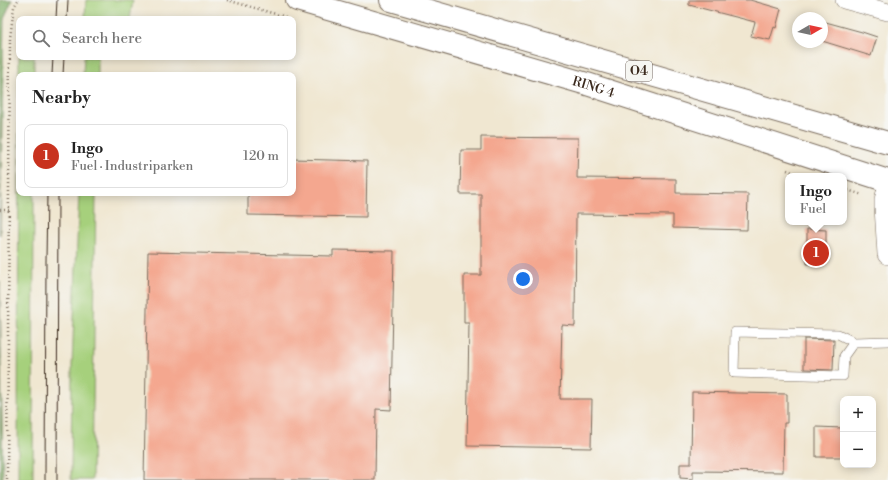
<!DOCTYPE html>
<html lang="en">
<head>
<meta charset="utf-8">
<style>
  :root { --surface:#fff; --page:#f6f6f6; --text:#222; --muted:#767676; --line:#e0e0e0; --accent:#c8321e }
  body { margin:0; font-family:"Libre Bodoni",serif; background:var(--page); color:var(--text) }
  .controls { position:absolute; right:12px; bottom:12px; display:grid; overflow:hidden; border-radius:8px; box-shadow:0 2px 10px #0003 }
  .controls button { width:36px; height:36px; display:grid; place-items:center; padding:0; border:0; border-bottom:1px solid var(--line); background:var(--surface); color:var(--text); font:20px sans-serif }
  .compass { position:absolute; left:792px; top:12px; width:36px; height:36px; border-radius:50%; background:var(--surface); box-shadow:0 2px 10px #0003; rotate:81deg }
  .you { position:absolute; left:523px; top:279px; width:14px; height:14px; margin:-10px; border:3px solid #fff; border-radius:50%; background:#1a73e8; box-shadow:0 0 0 6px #1a73e833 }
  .badge { display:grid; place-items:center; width:26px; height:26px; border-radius:50%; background:var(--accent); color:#fff; font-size:13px; font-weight:700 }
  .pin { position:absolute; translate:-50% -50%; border:2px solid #fff; box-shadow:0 1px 4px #0006 }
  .popup { position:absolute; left:785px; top:173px; width:62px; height:52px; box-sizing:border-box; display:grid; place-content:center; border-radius:8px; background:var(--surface); filter:drop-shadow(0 1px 3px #0005); font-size:13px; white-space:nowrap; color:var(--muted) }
  .popup b { font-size:15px; color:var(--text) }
  .popup::after { content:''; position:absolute; left:50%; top:100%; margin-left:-8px; border:8px solid transparent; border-top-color:var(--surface) }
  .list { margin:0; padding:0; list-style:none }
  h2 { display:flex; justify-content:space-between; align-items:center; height:52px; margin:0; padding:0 16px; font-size:17px }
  h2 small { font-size:13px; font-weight:400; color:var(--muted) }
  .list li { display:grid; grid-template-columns:26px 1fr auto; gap:12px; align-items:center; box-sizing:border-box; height:64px; margin:0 8px 8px; padding:0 8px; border:1px solid var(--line); border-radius:8px }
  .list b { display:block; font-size:15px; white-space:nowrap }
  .list p { margin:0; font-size:13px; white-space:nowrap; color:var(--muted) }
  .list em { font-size:13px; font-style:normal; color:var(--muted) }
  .icon { flex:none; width:22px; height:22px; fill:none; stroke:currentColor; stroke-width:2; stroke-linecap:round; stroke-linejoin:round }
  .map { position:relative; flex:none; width:888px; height:480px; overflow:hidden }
  .search { position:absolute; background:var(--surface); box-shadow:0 2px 10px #0003; left:16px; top:16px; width:280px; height:44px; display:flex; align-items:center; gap:10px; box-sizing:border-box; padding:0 14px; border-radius:8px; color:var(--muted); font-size:15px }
  .panel { position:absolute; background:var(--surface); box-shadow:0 2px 10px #0003; left:16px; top:72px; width:280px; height:124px; border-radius:8px }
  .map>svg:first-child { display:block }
</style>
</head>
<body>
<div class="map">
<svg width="888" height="480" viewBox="0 0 888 480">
  <rect width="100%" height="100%" fill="#f6f6f2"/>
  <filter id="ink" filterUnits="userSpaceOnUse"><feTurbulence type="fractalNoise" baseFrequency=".025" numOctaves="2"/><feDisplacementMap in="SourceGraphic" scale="8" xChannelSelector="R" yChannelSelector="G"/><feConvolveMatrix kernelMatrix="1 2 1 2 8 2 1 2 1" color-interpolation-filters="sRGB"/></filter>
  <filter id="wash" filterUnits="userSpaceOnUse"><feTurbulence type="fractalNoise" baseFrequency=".012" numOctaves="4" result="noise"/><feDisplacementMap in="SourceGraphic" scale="16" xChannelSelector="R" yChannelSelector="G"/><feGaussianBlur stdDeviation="0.9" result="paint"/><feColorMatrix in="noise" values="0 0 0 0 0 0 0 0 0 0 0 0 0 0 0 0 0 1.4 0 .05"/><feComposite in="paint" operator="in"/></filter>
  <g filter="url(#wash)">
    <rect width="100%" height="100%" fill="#f0e7d1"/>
    <path fill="#a6d07c" stroke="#707d4d" d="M86,0H133L130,19H85Z
      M19,57H34V75H19V193H34L33,480H18Z
      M84,57H98V75H83Z
      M79,193H96L92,480H71L72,365Z"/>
    <path fill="#84b26c" stroke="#606e45" d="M0,0H12L4,19L0,235Z
      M0,281L3,480H0Z"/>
    <g id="blocks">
      <path fill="#f4a78f" d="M689,0H750L781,9L776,28L774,27L770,40L751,36L755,22L689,5Z
        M822,21L862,32L877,37L871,56L822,41Z
        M481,137L578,138L577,178L676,179V193L748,194L747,230L673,228V215L576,214L575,326L562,325L560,399H592L591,448L467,446L469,323H464V275H481V194H460L461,150H481Z
        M293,159L367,161L366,217L248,215V193H293Z
        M807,229L826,230V264H807Z
        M333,250L394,251L391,410L376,409L375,480H144L148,252L333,256Z
        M804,339L834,340L833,370L804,369Z
        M692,392L787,394V423H784L783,472L693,471V479L680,478V464H691Z
        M816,427L843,428V457H816Z"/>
    </g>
  </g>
  <g filter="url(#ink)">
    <use href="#blocks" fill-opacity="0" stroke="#7a6c5d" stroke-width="1"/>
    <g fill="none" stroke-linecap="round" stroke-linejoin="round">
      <defs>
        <path id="service" d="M854,342L844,356L843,376L734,373L735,332L838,334L854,342L888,341"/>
        <path id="minor" d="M844,0L888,12"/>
        <path id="tertiary" d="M888,189L885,200V207L888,254"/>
        <g id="primary">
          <path id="s1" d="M297,0L587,84L888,181"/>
          <path d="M391,0L888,143"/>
        </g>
      </defs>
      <use href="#service" stroke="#7a6c5d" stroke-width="10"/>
      <use href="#minor" stroke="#7a6c5d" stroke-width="18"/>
      <use href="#tertiary" stroke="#7a6c5d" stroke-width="22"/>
      <use href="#primary" stroke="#7a6c5d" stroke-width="24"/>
      <path stroke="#7a6c5d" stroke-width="2.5" stroke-dasharray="1 3" stroke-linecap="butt" d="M227,0L286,17
        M787,170L803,176
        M844,189L863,195
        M0,210H9
        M7,480L10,38L14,7L18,0"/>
      <use href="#service" stroke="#fff" stroke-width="9"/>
      <use href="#minor" stroke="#fff" stroke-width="17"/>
      <use href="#tertiary" stroke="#fff" stroke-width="21"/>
      <use href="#primary" stroke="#fff" stroke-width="22"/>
      <path stroke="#3b2a1e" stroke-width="1" d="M56,19L57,0
        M67,19L68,0
        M52,75L53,57
        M63,75L64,57
        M45,480L46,261L47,193
        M57,480L58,193"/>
    </g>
  </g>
  <g text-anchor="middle" stroke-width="4" stroke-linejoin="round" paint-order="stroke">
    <rect fill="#f6f6f2" stroke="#73675e" stroke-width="1" x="626" y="61" width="26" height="20" rx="3"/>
    <g font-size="12" font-weight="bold" fill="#3b2a1e">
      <text x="639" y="75">O4</text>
    </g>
    <g font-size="13" fill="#3b2a1e" stroke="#f6f6f2">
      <text dy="5" stroke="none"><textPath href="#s1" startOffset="309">RING 4</textPath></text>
    </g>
  </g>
</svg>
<div class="controls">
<button>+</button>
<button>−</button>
</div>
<svg class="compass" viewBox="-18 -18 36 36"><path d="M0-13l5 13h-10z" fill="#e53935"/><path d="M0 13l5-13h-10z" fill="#767676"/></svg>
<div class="you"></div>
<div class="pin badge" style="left:816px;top:253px">1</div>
<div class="popup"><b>Ingo</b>Fuel</div>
<div class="search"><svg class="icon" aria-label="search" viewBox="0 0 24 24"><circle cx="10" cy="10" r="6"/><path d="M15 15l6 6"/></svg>Search here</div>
<section class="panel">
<h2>Nearby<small></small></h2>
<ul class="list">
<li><span class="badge">1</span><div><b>Ingo</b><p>Fuel · Industriparken</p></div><em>120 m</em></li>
</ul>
</section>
</div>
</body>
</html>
